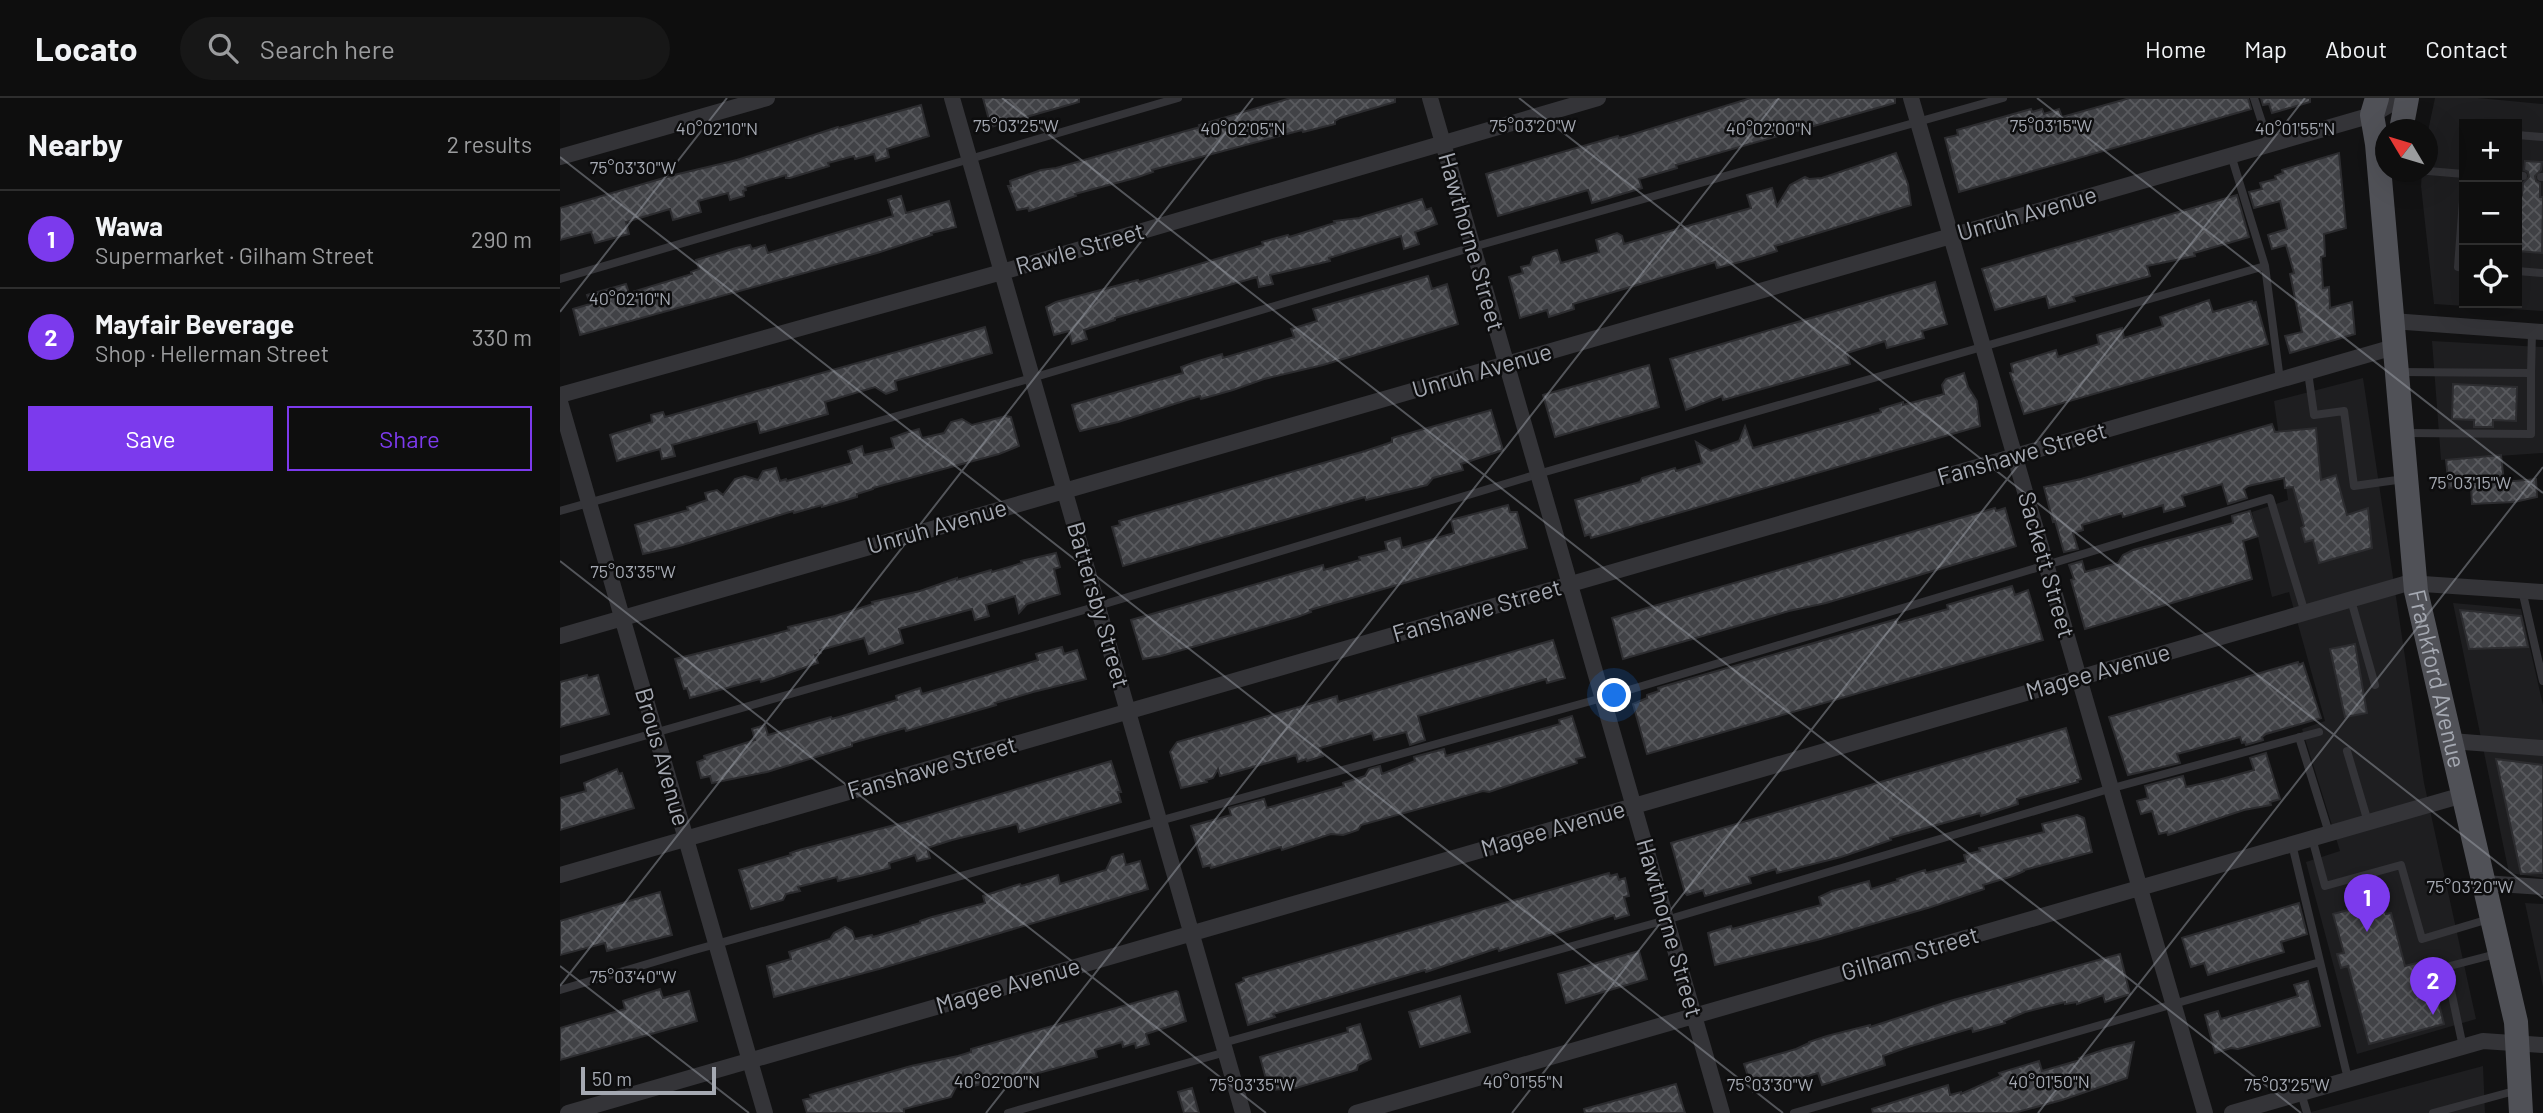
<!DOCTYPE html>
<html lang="en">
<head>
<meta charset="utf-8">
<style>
  :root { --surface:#0e0e0e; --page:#171717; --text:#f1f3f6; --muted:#9b9c9e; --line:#2e2e2e; --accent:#7c3aed }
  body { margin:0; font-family:Barlow,sans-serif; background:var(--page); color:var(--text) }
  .controls { position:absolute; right:21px; top:21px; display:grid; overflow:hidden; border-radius:0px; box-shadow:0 7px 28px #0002 }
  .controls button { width:63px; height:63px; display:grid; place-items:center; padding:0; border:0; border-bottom:2px solid var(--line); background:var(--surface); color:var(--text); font:35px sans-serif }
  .compass { position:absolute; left:1815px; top:21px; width:63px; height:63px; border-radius:50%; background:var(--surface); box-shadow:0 7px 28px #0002; rotate:308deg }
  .scale { position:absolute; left:21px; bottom:18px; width:135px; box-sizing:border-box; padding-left:7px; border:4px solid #a5a9b2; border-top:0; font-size:19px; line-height:24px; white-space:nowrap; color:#a5a9b2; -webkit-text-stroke:5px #0d0d0e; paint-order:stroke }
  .you { position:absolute; left:1055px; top:598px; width:24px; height:24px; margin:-18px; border:5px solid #fff; border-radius:50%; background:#1a73e8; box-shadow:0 0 0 10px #1a73e833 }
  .badge { display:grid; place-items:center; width:46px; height:46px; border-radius:50%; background:var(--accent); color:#fff; font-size:23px; font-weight:700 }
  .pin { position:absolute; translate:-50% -58px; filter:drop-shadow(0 2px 4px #0008) }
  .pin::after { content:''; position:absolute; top:37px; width:24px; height:21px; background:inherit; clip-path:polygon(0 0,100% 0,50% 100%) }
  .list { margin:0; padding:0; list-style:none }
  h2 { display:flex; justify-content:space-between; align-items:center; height:91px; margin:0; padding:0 28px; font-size:30px }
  h2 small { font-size:23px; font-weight:400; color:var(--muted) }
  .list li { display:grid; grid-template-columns:46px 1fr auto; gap:21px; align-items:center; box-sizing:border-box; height:98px; padding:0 28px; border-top:2px solid var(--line) }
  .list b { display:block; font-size:26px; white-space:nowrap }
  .list p { margin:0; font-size:23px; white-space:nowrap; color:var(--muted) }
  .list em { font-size:23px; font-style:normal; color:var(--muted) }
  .actions { display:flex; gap:14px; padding:21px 28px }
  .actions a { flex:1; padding:16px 0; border:2px solid var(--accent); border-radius:0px; text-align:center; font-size:24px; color:var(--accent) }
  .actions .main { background:var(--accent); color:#fff }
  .icon { flex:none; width:38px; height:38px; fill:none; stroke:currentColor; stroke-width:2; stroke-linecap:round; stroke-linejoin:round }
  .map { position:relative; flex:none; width:1983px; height:1015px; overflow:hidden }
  header { display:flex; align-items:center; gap:42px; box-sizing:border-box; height:98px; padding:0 35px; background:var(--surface); border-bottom:2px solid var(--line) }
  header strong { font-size:33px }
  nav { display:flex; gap:38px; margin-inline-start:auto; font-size:24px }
  .search { width:490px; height:63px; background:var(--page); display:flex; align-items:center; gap:18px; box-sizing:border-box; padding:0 24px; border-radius:38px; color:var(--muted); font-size:26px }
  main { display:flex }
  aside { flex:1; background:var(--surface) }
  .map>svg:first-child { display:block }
</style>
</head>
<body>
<header>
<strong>Locato</strong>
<div class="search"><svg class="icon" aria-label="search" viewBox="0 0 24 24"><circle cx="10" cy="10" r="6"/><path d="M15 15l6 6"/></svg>Search here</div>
<nav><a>Home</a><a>Map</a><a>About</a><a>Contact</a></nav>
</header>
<main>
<aside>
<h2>Nearby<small>2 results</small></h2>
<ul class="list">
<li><span class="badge">1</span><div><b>Wawa</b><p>Supermarket · Gilham Street</p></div><em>290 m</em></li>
<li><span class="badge">2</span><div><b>Mayfair Beverage</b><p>Shop · Hellerman Street</p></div><em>330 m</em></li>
</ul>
<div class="actions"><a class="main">Save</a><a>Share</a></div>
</aside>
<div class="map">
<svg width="1983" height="1015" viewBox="0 0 1983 1015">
  <defs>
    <pattern id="building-cross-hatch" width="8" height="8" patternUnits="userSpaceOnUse" patternTransform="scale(1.75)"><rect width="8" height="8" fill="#414246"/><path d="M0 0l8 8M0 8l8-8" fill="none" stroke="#595a5e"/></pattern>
  </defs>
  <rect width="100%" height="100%" fill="#121213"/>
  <path fill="#1e1e20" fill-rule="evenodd" d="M1875,0H1918L1983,6V213L1874,206L1861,88L1862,74H1868V33ZM1904,26H1957V205H1904Z
    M1872,243L1983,249V355L1881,362Z
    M1803,280L1864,685L1916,921L1797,956L1746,764L1780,753L1742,631L1765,623L1729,494L1712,499L1692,414L1728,402L1714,303Z
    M1893,505L1961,511L1983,607V780L1949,775Z
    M1965,805L1983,806V889Z
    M1923,968L1925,1015H1747L1755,1013Z"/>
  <path fill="url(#building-cross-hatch)" stroke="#2c2c2f" stroke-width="2" d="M423,0H519V4L431,29Z
    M731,0H835V4L780,20L775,23V26L743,34L742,32L592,72L593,74L575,80L515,96L516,98L469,113L468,110L457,112L453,101L448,88H451L450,83L481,72L496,70L622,34L640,29L639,27Z
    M1191,0H1335V5L1116,67L1117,70L1079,81L1082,90L1032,105L1028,92L938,118L926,76L1058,38L1059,40L1067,38Z
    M1570,0H1688L1691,11L1399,94L1385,40L1398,37L1397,32L1471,11L1472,14L1482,11L1484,16L1499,11L1502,19Z
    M1701,0H1750V4L1712,15L1709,6L1703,7Z
    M361,7L369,38L327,51L329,59L316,63L314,56L295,61L294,58L268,65L269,68L230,80H226V77L185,89L186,92L183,93L184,98L170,102L168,95L138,103L141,114L113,122L110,111L66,124L69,136L35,145L31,134L0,142V110L114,77L177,62L278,29L279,30Z
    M1336,55L1348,86L1351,107L1215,148L1217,153L1191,161L1157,170L1155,164L1013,206L1014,211L989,219L987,212L960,220L949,179L963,175L961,169L970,167L973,159L997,152L1001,165L1039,154L1036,142L1057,135L1062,138L1064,146L1191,110L1187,97L1212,90L1217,108L1230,87L1245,79L1249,81L1262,80Z
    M1779,55L1786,130L1764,136L1765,158L1761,159L1763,190L1769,189L1770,210L1792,204L1795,236L1730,255L1725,238L1742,234L1730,176L1734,175L1726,147L1712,151L1708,137L1727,131L1720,103L1694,110L1689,94L1702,91L1700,85L1716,81L1715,78L1723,75L1722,72Z
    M1965,63L1982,64L1981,72L1975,78L1976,83L1980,85V99H1983L1982,155L1957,153V96L1962,97L1963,85L1969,79L1968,74L1964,72Z
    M1677,97L1689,139L1634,155L1635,158L1587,168L1590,178L1513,199L1515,203L1489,210L1486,198L1435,212L1422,171Z
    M341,98L346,115L389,103L396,129L371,135L372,137L317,155L20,237L13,211L30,206L27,197L66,186L69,195L132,176L131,174L139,171L136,162L176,150L190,147L192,151L205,147L208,155L333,118L328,102Z
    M862,101L866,112L871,110L877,126L855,134L859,146L844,151L841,138L769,160L770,163L710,177L713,186L699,189L697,179L555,220V222L524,232L527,241L512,246L509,233L494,237L486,209L496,204L578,182L579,184L703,147L702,144L728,137L729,139L768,127L775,125L774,123L799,120Z
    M868,178L872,191L887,186L898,226L763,267L704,281L673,292L641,301L640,298L630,301L558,324L520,333L518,329L512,307L623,275L621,269L635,264L662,256L663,260L734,239L731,231L757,223L753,211Z
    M1375,184L1387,226L1362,233L1364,240L1327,250L1325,243L1287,255L1290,266L1163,302L1162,298L1126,312L1110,261Z
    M1649,202L1653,214L1692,203L1693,205L1696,204L1708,246L1464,316L1450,275L1453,274L1451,266L1496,252L1498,259L1539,246L1537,237L1562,230L1564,240L1603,228L1600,219Z
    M425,229L432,255L335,283L337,292L326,296L315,289L265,304L268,316L200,335L197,323L112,347L115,358L102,361L100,351L57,363L50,337L92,324L91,317L103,314L105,319Z
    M1089,267L1099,309L995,339L983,297Z
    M1404,275L1408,289L1417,303L1420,328L1049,435L1031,440L1030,436L1025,438L1015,402L1080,384L1082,380L1115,370L1116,373L1142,365L1136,344L1151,353L1179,343L1185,328L1193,350L1321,314L1320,311L1343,304V307L1384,296L1382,287L1386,281Z
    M1893,286L1957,289L1956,323L1933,322V329H1914V322L1892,321Z
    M931,312L943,352L901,366L903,372L873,380L867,387L806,402L805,399L563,468L552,429L560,427L559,423L805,353L832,344V340Z
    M446,318L451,319L459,348L439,356L313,390V391L297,396V399L262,409V407L234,415L233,413L119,448L83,456L75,427L128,412L127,409L147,402L145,395L157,392L163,397L175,381L185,378L198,382L203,373L216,370L220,383L226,381L227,383L292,365L288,353L302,348L304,357L334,350L331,340L345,335L359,331L362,340L384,335L391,324L402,321L412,327Z
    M1712,326L1715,334L1756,330L1761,382L1776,377L1787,417L1808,410L1812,450L1759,465L1753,442L1745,444L1741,430L1744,428L1733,389L1725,390L1724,380L1688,388L1684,391L1687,400L1668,406L1662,386L1622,398L1625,408L1604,414L1603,407L1563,419L1562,415L1522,427L1523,432L1513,435L1518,451L1504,454L1495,423L1493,424L1484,389L1521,381Z
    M1941,357L1944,384L1976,381L1977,399L1954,404L1912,406L1911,388L1889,390L1886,362Z
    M948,407L950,414H957L967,450L750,512L751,514L737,519L601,558L583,561L571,522L738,474L763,467L764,472L800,462L799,459L827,452L825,444L840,440L842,450L894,435L891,422Z
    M1435,410L1436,413L1445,410L1456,448L1266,505L1229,513L1063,561L1052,520Z
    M1690,413L1698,438L1683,443L1692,481L1525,531L1511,482L1514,481L1509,467L1522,463L1525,474L1558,465L1563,457L1573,452L1673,425L1672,418Z
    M496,455L500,469L494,471L500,496L467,506L459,515L455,498L426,507L429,518L415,522L412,511L339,531L343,545L309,556L304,540L260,552L261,555L255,557L258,565L205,583L201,584L200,581L130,600L127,590L124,591L115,561L203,539L229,532L228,529L275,518L313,506L312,504L360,493L397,480V482L431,472L432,474L462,465L461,463Z
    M1452,488L1455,497L1468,492L1483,542L1087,656L1073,606L1087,600V597L1099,593L1098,590L1337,521L1338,525L1388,511L1387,507Z
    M1900,512L1961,518L1968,549L1909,551Z
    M993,542L1005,580L987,585L986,581L858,618L865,642L850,647L846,634L814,642L812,635L760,650L763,658L747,663L746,661L738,664L736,657L660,678L658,671L653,680L646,682L647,684L621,690L610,654L617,644L777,598L778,604Z
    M1795,546L1807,615L1785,619L1770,551Z
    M502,549L504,556L517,552L526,581L473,594L435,605L436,607L346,633L345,630L320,637L292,645V648L207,674L152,685L150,678L141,680L137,664L145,661L144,658L195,642L192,631L205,627L208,637L271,619L272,621L337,602L336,598L360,590L362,596L465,566L478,562L476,556Z
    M1738,564L1739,567L1743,565L1761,620L1706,636L1702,639L1703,642L1686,647L1685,644L1682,645L1680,639L1617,656L1620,665L1568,677L1549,619Z
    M27,577L28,580L38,577L49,616L0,629V584Z
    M1012,618L1025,659L1016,661L1017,665L929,694L923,693L801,727L798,732L783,737L771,736L722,752L721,749L651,770L650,767L643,769L631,728L671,717L669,710L704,701L707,710L784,688L783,685L805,678L809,671L820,668L822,676L855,663L854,659L884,651L886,658L1000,626L999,622Z
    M1506,630L1521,681L1517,682L1518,684L1457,701L1458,706L1421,718L1420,715L1330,740L1331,742L1281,759L1217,775L1216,771L1189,779L1191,785L1145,798L1143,792L1127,797L1125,795L1111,745Z
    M1706,655L1720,701L1710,704L1711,707L1684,712L1608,737L1607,734L1599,736L1592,713L1581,716L1577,703L1588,700L1585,688L1623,678L1626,689L1658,682L1694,672L1690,660Z
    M1936,661L1983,667V775L1961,776Z
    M551,663L561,694H558L561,704L459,734L457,726L392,742L367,750L370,760L357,763L355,757L329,765L330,770L304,777L278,783L277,779L238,789L240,793L226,796L223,802L191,811L179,772L231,757L230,755L239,752L346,724Z
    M57,671L59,676L62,675L74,710L0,732V700L26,693L24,685Z
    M1517,717L1524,720L1532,754L1464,772V773L1453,778L1423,787L1424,791L1371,809L1257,842L1155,867L1148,835L1171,828L1172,831L1261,807L1259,799L1272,793L1309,783L1311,791L1338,783L1337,781L1349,777L1365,772L1366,775L1406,764L1404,757L1420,753L1419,750L1484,734L1482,726Z
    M563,756L566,767L580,763L588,791L319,871L214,899L207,868L231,861L229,854L270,841L274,835L285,829L292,833L295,841L312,837L313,839L360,825V823L372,819L425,805L423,798L460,786L461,788L498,777L500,786L546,772L552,759Z
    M1049,775L1050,778L1057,776L1059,782L1065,780L1069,798L1064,799L1069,817L1055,821L1054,817L939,853L938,850L866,874L865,872L713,916L715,919L688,927L676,886L684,883L683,880Z
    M100,794L112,837L47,853L45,845L0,857V823Z
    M1822,803L1826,816L1831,815L1845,868L1868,862L1884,926L1809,946L1788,868L1781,870L1777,856L1784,855L1773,816Z
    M1739,805L1747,836L1721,844L1724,854L1648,877L1644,865L1631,869L1622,840Z
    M1079,853L1087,881L1006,905L998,876Z
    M1560,856L1570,896L1545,904L1543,897L1517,906V904L1505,906V904L1465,914L1444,923L1445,925L1413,934L1412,930L1348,949L1323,958L1325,967L1262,987L1258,975L1193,994L1184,966L1236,951L1249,945V944L1267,938L1310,927V929L1390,903Z
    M1748,883L1760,928L1678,951L1671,950L1655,955L1645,917L1658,913L1661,921L1712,906L1738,898L1734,887Z
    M100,891L103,900L129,893L137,923L0,962V930L65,911L63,903Z
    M616,893L618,894L626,923L586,936L589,946L576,950L575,945L563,949L562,944L535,952L537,959L460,980V982L448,986L445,979L407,990L403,975L391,999L344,1011V1015H247L243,1002L251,1000L250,997L351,968L398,958L411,954V951Z
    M900,898L910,934L860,949L849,914Z
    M800,926L811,961L798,967L797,972L736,990L709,992L700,959L788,934L787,930Z
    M1574,944L1567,980L1502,1002L1454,1015H1313L1312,1011L1388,987L1390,997L1401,994V996L1441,978L1439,975L1479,963L1482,973L1520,962L1519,960L1546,951Z
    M1116,986L1125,1015H1025L1024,1011Z
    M632,990L639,1015H624L618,994Z"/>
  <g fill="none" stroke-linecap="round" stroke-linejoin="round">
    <path stroke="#343438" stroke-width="8" d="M1694,0L1709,46
      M1957,37L1983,39
      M1671,57L1705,168L1720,282
      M1868,73L1904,76
      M1957,78H1963
      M1981,79H1983
      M1904,89L1898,169L1904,170
      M1957,173L1983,175
      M0,181L618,0
      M1748,274L1754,317L1784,313L1794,388L1844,381
      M1838,274L1971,275V336L1846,335
      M1971,275L1972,233
      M0,413L472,280L913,149L1443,0
      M1962,492L1983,583
      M1791,502L1815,587
      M1739,639L1769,735
      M1787,653L1808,724
      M0,662L538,508L978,376L1705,168
      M1752,740L1765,788L1841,767L1862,841L1929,821
      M1732,746L1788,981
      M0,892L131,853L1042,600L1710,400L1745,515
      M663,945L1106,822L1549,691L1759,634
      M1903,949L1886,869L1936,856
      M1741,995L1747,1015
      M448,1015L666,954
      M1234,1015L1760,864
      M1873,1015L1958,992"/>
    <path stroke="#343438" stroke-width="16" d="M392,0L683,1015
      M870,0L1162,1015
      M1351,0L1645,1015
      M0,59L207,0
      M1832,223L1983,234
      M0,297L442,174L1038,0
      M0,304L205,1015
      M0,538L1812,17L1841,0
      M1891,643L1983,650
      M0,777L1834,249
      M1924,785L1983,789
      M8,1015L1848,485L1983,494
      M796,1015L1903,697
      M1672,1015L1923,943L1983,947"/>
    <g stroke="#505157" stroke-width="24">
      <path id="s1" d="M1817,0L1812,17L1817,46L1856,493L1956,924L1961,1015"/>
      <path d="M1841,32L1847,0"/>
    </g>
  </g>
  <path fill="none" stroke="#a5a9b2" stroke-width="2" stroke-opacity="0.45" d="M442,0L1741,1015M959,0L1983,800M1477,0L1983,395M0,59L1223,1015M0,214L167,0M0,463L706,1015M0,868L189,1015M0,888L693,0M426,1015L1219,0M952,1015L1745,0M1478,1015L1983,369"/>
  <g text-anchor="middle" stroke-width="5" stroke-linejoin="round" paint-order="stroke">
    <g font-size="24" fill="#a5a9b2" stroke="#0d0d0e">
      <text transform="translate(1467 116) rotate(-16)" y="8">Unruh Avenue</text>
      <text transform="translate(911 144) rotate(74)" y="8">Hawthorne Street</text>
      <text transform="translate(520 151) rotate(-16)" y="8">Rawle Street</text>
      <text transform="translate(922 273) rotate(-16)" y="8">Unruh Avenue</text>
      <text transform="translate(1462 356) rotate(-16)" y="8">Fanshawe Street</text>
      <text transform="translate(377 429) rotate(-16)" y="8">Unruh Avenue</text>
      <text transform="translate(1486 467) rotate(74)" y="8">Sackett Street</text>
      <text transform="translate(538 507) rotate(74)" y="8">Battersby Street</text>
      <text transform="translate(917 513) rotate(-16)" y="8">Fanshawe Street</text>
      <text transform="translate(1538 574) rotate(-16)" y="8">Magee Avenue</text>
      <text dy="8" stroke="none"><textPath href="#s1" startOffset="586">Frankford Avenue</textPath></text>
      <text transform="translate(102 659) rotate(74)" y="8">Brous Avenue</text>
      <text transform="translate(372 670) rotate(-16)" y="8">Fanshawe Street</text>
      <text transform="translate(993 731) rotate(-16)" y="8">Magee Avenue</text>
      <text transform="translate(1109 830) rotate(74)" y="8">Hawthorne Street</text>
      <text transform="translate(1350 856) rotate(-16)" y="8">Gilham Street</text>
      <text transform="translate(448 888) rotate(-16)" y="8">Magee Avenue</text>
    </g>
  </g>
  <g font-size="18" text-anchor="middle" fill="#a5a9b2" stroke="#0d0d0e" stroke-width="5" stroke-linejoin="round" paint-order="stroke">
    <text x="456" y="34">75°03'25"W</text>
    <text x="973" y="34">75°03'20"W</text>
    <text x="1491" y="34">75°03'15"W</text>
    <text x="157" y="37">40°02'10"N</text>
    <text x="683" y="37">40°02'05"N</text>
    <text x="1209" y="37">40°02'00"N</text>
    <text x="1735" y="37">40°01'55"N</text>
    <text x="73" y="76">75°03'30"W</text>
    <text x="70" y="207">40°02'10"N</text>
    <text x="1910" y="391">75°03'15"W</text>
    <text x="73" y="480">75°03'35"W</text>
    <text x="1910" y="795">75°03'20"W</text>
    <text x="73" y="885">75°03'40"W</text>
    <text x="437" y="990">40°02'00"N</text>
    <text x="963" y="990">40°01'55"N</text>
    <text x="1489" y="990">40°01'50"N</text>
    <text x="692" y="993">75°03'35"W</text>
    <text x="1210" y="993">75°03'30"W</text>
    <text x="1727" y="993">75°03'25"W</text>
  </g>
</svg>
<div class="controls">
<button>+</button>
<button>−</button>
<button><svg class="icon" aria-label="locate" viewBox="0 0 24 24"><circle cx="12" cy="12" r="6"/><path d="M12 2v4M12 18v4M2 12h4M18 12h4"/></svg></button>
</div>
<svg class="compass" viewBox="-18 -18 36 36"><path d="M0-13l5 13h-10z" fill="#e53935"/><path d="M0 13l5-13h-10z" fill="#9b9c9e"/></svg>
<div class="scale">50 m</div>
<div class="you"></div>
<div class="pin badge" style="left:1807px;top:834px">1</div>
<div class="pin badge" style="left:1873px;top:917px">2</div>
</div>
</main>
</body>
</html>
